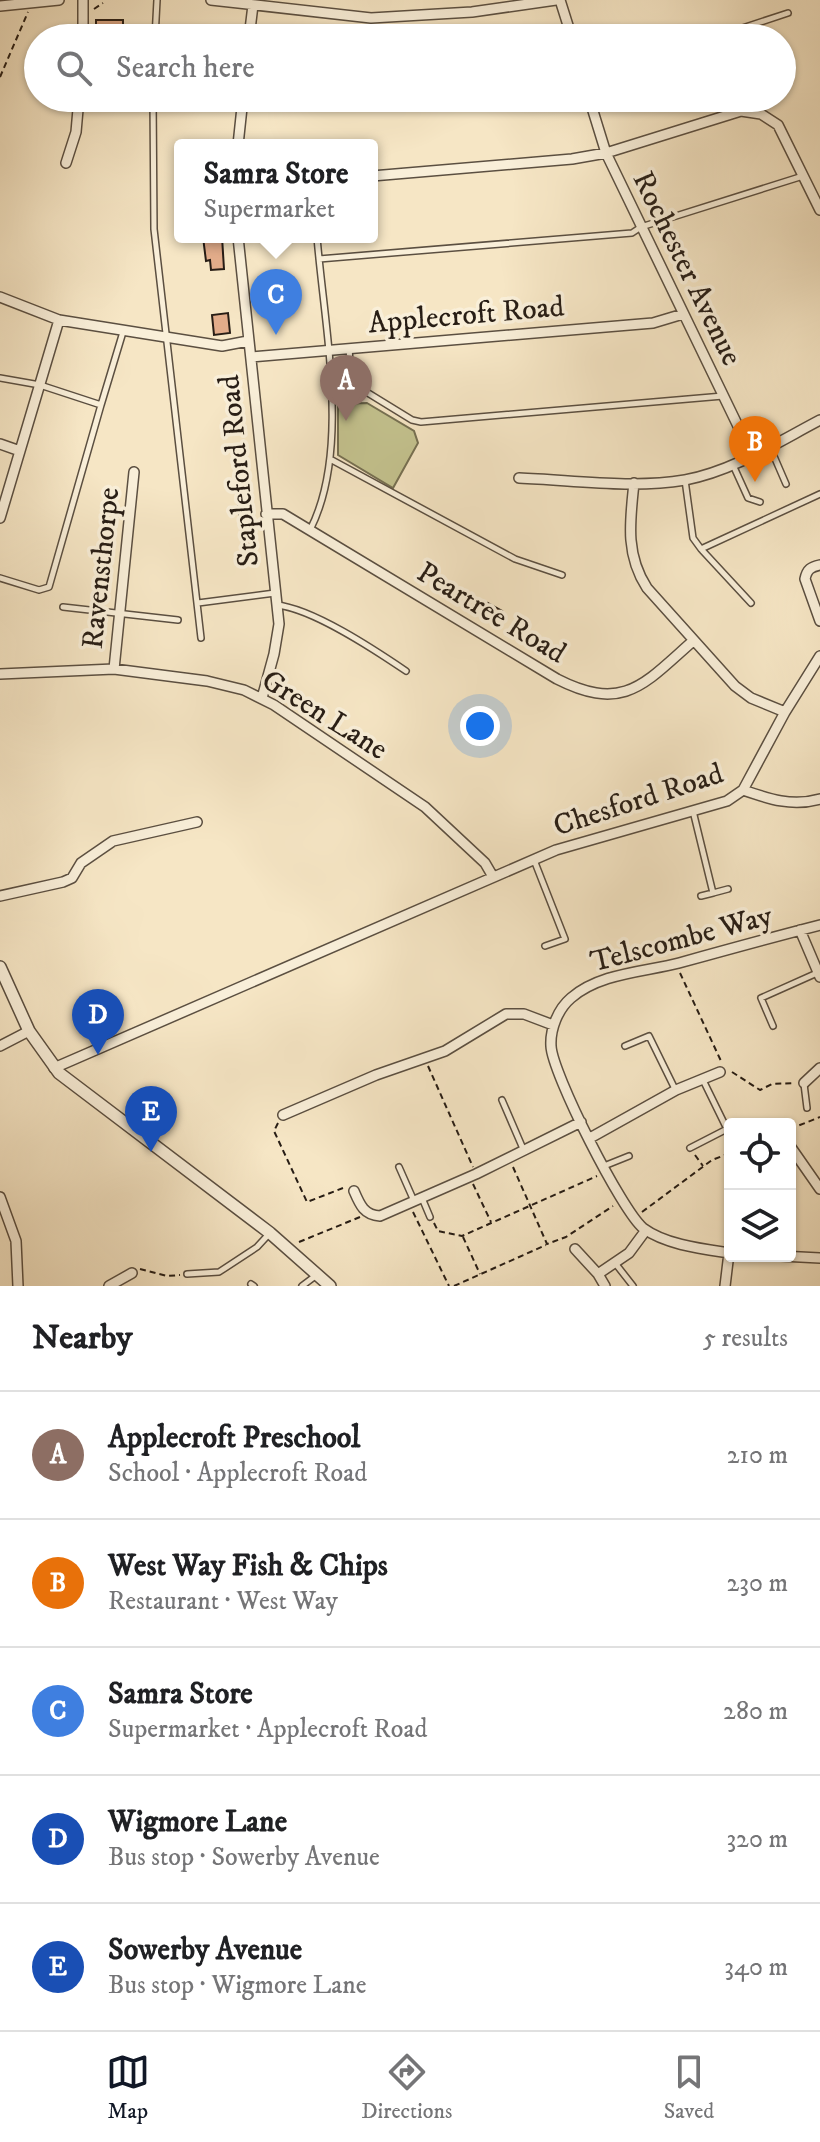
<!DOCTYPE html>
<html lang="en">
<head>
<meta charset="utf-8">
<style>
  :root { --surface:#fff; --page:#f2f2f2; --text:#202124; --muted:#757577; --line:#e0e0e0; --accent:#111827 }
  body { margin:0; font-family:"IM FELL DW Pica",serif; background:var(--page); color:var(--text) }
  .controls { position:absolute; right:24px; bottom:24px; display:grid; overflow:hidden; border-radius:8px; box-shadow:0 2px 6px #0004 }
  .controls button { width:72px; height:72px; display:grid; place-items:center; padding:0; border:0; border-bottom:2px solid var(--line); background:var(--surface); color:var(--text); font:40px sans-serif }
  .you { position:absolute; left:480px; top:726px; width:28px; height:28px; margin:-20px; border:6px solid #fff; border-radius:50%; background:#1a73e8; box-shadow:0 0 0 12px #1a73e833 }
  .badge { display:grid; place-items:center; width:52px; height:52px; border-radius:50%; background:var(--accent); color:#fff; font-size:26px; font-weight:700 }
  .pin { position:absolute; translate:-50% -66px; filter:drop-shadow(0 2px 4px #0008) }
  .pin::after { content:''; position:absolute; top:42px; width:28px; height:24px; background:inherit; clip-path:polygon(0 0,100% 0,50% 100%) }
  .popup { position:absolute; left:174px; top:139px; width:204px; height:104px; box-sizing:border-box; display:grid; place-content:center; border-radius:8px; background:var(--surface); filter:drop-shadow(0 2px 6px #0005); font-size:26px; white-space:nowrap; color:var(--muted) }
  .popup b { font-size:30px; color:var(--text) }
  .popup::after { content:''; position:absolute; left:50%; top:100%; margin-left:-16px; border:16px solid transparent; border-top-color:var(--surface) }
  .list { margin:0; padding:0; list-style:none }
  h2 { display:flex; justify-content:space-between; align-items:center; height:104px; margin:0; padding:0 32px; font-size:34px }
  h2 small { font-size:26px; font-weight:400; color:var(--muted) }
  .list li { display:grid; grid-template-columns:52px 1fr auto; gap:24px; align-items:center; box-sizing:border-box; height:128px; padding:0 32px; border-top:2px solid var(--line) }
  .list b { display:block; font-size:30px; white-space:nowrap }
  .list p { margin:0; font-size:26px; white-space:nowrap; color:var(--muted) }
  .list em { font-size:26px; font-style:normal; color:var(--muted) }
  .icon { flex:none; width:44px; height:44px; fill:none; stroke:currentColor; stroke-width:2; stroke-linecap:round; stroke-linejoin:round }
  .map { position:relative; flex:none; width:820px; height:1286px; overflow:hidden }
  .search { position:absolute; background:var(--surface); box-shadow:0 2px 6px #0004; left:24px; right:24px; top:24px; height:88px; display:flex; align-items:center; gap:20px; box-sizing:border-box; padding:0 28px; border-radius:44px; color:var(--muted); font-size:30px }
  .sheet { height:744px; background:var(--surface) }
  nav { display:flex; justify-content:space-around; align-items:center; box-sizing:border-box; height:112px; border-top:2px solid var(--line); background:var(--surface); font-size:22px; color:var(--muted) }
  nav a { display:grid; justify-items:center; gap:4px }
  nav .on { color:var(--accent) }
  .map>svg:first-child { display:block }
</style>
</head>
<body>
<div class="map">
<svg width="820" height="1286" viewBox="0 0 820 1286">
  <rect width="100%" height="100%" fill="#f6e6c5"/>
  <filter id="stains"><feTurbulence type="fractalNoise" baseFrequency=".0025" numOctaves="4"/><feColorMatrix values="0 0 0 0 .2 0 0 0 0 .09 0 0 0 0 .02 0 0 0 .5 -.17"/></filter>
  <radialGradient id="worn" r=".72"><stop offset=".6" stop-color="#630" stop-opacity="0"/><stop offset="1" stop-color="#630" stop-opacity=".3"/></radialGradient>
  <path fill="#c4c38f" stroke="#767052" stroke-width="2" d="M367,403L414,431L418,443L393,488L338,455V404Z"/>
  <path fill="#e2ac8a" stroke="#271d15" stroke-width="2" d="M96,20H123V36H110V32H96Z
    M203,237H222L224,269L211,270L210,260L206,261Z
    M228,313L230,333L214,335L212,315Z
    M248,484L254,544L242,545L236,485Z
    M488,603L502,611L495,624L481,616Z"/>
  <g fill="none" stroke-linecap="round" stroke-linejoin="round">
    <defs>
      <path id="service" d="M155,38L157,0
        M712,38L788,13
        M153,98L154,229L201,638
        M346,98L397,102L436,98
        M319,259L632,233L641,227L803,176
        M349,348L351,377L355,385L412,420L421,422L723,396
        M0,378L40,385L101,405L49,587L39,590L0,578
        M101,405L123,332
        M770,447L786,484
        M330,459L515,559L562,575
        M733,465L748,498L760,502
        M685,480L693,538L701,549L751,603
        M310,530C351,450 324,325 317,237
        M701,549L820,494
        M198,603L275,593
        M276,605C312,608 375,650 406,671
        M63,607L178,620
        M693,811L713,893L728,889
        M534,860L565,939L545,946
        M701,896L713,893
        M773,1026L761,998L817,973
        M625,1046L649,1036L675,1089
        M804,1084L807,1108
        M502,1100L524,1151
        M690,1148L727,1129L703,1080
        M604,1166L629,1156
        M399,1167L414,1201
        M422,1198L430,1217
        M615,1263L633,1286
        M187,1274L219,1272L257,1247L269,1234
        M251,1284L254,1286
        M302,1286L318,1274"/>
      <path id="minor" d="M83,0V38
        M211,0L371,18L472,12L556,0
        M560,0L572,38
        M0,6L59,0
        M249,38L253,5
        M589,98L606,153L752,455
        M238,145L243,98
        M66,163L76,132L79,98
        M372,176L572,159L606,153L741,111L761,114L778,125L820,210
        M238,237L279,624L274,654L262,698
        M0,297L59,320L222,346L248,341
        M251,357L653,323L683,314
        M0,444L20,451
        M519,478C573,480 631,489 685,480C733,471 778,442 820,420
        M634,483C630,521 625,554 647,588L735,686L751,698L785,712
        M266,514H283L557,679C624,713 644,684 693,641
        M0,518L59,320
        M820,565C811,567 807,569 805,579L820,621
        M114,669L134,472
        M0,674L114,669L207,681L244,690L274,705L425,807L485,863L492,875
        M743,790C769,799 792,807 820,799
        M0,896L63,882L72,878L81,863L113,841L197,822
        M800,930L820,977
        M0,1046L29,1031
        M54,1068L556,850L727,801L743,790L785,712L820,656
        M804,1083L820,1068
        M283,1115L376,1075L445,1051L506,1014H524L553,1025
        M590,1138L676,1090L720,1072
        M790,1146L820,1189
        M354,1191C360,1205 364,1215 380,1216L476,1174L581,1122
        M0,1197L16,1241L18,1286
        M575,1249L598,1274L605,1286
        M730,1253C703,1249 666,1245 643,1228C622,1211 552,1073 551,1046C550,1029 558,1009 571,998C600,973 644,972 679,963C726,950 773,937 820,925
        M781,1256L820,1258
        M598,1274L629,1253L646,1230
        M109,1286L132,1273
        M725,1286L729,1253"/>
      <path id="tertiary" d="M0,967L29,1031L59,1073L270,1233L330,1286"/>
    </defs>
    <use href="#service" stroke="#5b4f41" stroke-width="8"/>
    <use href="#minor" stroke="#5b4f41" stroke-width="12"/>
    <use href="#tertiary" stroke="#5b4f41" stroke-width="14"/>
    <path stroke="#271d15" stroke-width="2" stroke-dasharray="6 4" stroke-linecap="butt" d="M94,9L103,3
      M0,77L28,12
      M680,973L721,1061
      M428,1066L473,1167
      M732,1072L760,1090L772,1084L795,1083
      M278,1123L274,1131L307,1202L343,1188
      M790,1129L820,1117
      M695,1155L703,1166
      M513,1167L547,1244L566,1237L613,1206
      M473,1184L491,1222
      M413,1212L449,1286
      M642,1212L712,1160L730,1153
      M434,1223L438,1231L462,1236L597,1176
      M463,1237L480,1274
      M299,1242L360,1217
      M140,1269L167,1276L180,1275
      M454,1286L546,1245"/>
    <use href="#service" stroke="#f9efd9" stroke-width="5"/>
    <use href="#minor" stroke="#f9efd9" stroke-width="9"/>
    <use href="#tertiary" stroke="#f9efd9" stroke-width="11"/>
  </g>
  <g text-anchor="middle" stroke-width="7" stroke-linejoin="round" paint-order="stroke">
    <g font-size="30" fill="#271d15" stroke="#f9efd9">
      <text transform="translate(688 268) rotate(64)" y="10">Rochester Avenue</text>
      <text transform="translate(466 314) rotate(-5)" y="10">Applecroft Road</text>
      <text transform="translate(238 471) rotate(-96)" y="10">Stapleford Road</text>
      <text transform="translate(100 568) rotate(-84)" y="10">Ravensthorpe</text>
      <text transform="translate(492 612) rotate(31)" y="10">Peartree Road</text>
      <text transform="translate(325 714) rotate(32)" y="10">Green Lane</text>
      <text transform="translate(638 799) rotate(-18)" y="10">Chesford Road</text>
      <text transform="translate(681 938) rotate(-15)" y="10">Telscombe Way</text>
    </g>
  </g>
  <rect width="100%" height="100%" filter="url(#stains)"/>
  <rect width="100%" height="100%" fill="url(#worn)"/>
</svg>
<div class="controls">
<button><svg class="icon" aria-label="locate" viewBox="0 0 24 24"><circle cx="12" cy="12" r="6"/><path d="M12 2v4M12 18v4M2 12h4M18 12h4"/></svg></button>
<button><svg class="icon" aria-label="layers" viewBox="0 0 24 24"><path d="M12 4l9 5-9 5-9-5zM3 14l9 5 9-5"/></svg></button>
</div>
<div class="you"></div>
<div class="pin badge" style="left:346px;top:421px;background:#8d6e63">A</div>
<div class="pin badge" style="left:755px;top:482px;background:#e8710a">B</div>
<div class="pin badge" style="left:276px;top:335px;background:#3f7fe0">C</div>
<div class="popup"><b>Samra Store</b>Supermarket</div>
<div class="pin badge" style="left:98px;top:1055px;background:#1a4fb4">D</div>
<div class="pin badge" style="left:151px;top:1152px;background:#1a4fb4">E</div>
<div class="search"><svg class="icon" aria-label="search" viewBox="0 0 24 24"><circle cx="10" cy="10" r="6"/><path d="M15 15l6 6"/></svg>Search here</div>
</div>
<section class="sheet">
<h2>Nearby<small>5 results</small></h2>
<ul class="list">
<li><span class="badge" style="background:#8d6e63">A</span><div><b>Applecroft Preschool</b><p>School · Applecroft Road</p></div><em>210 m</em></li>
<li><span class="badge" style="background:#e8710a">B</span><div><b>West Way Fish &amp; Chips</b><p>Restaurant · West Way</p></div><em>230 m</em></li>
<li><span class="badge" style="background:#3f7fe0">C</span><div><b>Samra Store</b><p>Supermarket · Applecroft Road</p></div><em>280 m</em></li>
<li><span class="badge" style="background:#1a4fb4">D</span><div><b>Wigmore Lane</b><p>Bus stop · Sowerby Avenue</p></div><em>320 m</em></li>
<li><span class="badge" style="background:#1a4fb4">E</span><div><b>Sowerby Avenue</b><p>Bus stop · Wigmore Lane</p></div><em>340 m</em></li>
</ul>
</section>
<nav>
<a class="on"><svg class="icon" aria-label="map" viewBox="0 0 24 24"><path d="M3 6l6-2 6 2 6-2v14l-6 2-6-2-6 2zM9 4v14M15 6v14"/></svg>Map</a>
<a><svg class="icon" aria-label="directions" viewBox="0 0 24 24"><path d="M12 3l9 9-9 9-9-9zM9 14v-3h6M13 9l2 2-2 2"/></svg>Directions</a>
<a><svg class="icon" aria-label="saved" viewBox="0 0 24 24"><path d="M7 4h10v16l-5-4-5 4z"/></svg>Saved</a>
</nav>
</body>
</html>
